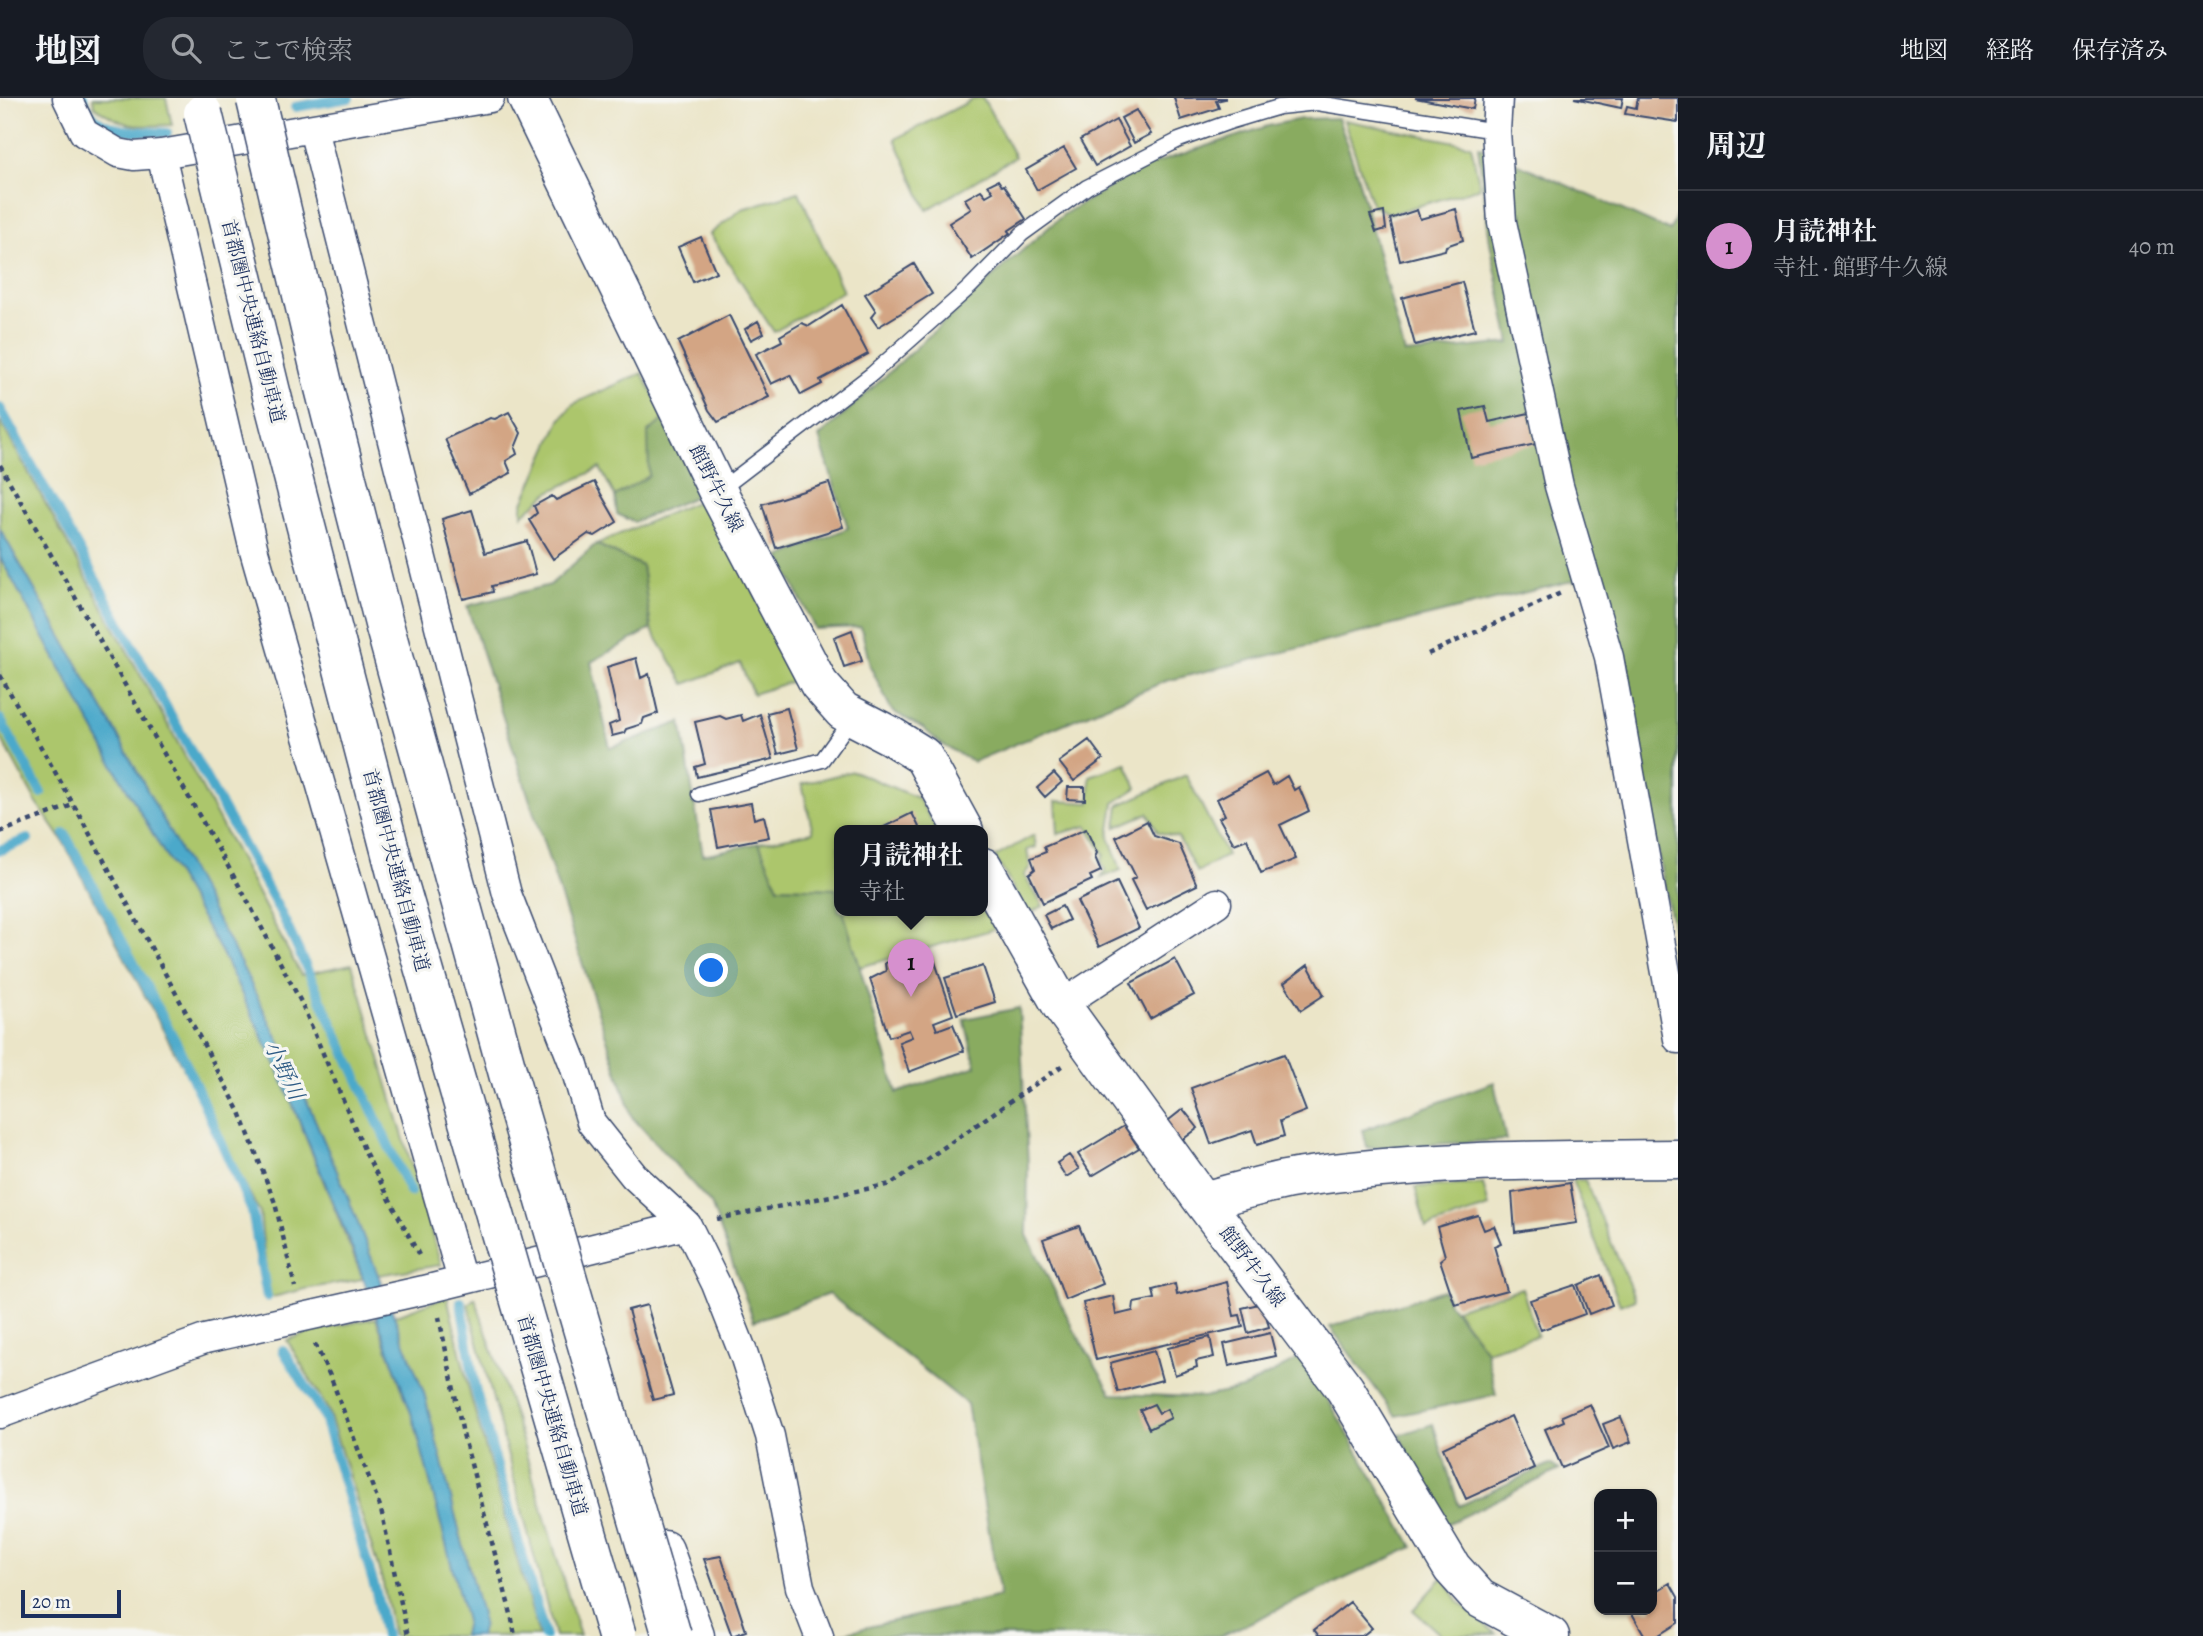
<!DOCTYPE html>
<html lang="ja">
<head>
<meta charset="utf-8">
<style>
  :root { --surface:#171b24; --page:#242831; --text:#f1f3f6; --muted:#9ea1a6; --line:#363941; --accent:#d690ce }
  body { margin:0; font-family:Alegreya,"Noto Serif JP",serif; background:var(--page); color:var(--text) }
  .controls { position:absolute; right:21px; bottom:21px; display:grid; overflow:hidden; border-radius:14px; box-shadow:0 2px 5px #0004 }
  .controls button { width:63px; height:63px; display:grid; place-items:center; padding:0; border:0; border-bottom:2px solid var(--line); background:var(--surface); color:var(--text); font:35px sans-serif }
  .scale { position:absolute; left:21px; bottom:18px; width:100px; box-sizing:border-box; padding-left:7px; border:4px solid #1b2f5e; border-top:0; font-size:19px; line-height:24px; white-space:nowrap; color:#1b2f5e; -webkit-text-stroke:5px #f6f6f2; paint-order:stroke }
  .you { position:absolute; left:712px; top:873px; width:24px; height:24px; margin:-18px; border:5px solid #fff; border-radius:50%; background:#1a73e8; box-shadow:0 0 0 10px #1a73e833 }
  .badge { display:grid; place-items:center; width:46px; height:46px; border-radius:50%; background:var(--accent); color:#111; font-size:23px; font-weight:700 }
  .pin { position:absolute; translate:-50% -58px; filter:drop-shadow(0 2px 4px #0008) }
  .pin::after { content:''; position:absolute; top:37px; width:24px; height:21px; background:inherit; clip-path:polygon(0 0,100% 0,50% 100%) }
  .popup { position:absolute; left:834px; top:727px; width:154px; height:91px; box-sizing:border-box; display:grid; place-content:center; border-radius:14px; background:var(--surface); filter:drop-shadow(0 2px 5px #0005); font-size:23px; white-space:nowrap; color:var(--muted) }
  .popup b { font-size:26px; color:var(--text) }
  .popup::after { content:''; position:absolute; left:50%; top:100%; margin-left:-14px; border:14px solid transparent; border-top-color:var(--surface) }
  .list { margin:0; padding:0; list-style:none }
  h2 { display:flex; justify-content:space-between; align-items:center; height:91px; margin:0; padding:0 28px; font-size:30px }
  h2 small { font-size:23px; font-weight:400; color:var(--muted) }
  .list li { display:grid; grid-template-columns:46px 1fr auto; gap:21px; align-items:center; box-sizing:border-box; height:112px; padding:0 28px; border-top:2px solid var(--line) }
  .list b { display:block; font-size:26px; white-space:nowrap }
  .list p { margin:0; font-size:23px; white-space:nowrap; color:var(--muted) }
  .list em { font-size:23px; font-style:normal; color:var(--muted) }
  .icon { flex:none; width:38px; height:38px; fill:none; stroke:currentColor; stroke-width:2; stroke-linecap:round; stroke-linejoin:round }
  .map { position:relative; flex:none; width:1678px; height:1538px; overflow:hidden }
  header { display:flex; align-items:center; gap:42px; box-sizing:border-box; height:98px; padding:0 35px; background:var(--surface); border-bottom:2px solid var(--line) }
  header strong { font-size:33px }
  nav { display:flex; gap:38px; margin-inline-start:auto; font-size:24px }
  .search { width:490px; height:63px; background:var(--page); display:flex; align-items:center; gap:18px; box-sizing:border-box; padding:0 24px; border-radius:28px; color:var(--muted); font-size:26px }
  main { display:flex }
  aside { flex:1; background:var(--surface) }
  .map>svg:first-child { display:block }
</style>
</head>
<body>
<header>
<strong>地図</strong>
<div class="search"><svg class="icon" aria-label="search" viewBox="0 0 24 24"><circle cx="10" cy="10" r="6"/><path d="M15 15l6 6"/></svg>ここで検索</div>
<nav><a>地図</a><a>経路</a><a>保存済み</a></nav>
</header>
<main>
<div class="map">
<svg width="1678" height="1538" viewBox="0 0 1678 1538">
  <rect width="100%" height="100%" fill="#f6f6f2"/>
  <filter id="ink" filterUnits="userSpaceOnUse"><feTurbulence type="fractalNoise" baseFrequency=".0143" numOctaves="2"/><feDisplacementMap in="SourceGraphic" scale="14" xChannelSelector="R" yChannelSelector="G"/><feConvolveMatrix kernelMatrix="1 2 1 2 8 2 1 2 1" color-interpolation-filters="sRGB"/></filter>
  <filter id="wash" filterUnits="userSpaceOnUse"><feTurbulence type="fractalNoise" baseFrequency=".00686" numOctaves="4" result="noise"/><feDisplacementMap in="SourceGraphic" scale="28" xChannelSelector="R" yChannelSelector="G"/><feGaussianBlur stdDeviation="1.57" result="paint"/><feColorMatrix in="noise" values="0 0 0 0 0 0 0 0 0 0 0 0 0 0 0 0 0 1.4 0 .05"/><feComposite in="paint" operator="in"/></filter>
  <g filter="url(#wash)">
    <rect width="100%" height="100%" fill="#ebe5c8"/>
    <path fill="#acc66c" stroke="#647a65" stroke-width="2" d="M93,0H166L172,27C136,29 124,30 94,8Z
      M976,0H983L1015,59L927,112L895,41Z
      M1344,22L1471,47L1480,90L1390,116L1372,107Z
      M799,94L843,193L774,234L710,136L742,111Z
      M642,275L666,320L649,335V378L615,398L600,370L549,394L522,417V407L560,322L573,306Z
      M0,323L179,647L301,877L352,866L441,1167L378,1177L345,1092L117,636L0,431Z
      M710,398L796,582L753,596L740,565L685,586L651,531L642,468L596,446Z
      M0,459L117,674L222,855L278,971L363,1181L305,1191L269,1200L260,1115L63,743L36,704L0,638Z
      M1126,665L1137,690L1114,705L1109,739L1121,772L1101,780L1105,772L1101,763L1104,756L1087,728L1058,736L1056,703L1090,705V678Z
      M853,673L918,700L938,733H839V803L835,791L778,789L759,745L813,734L802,686Z
      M1186,677L1227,757L1197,774L1178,739L1158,734L1148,715L1116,729L1119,707Z
      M1034,737L1036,749L1027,752L1030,769L1024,777L1043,808L1028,816L995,759Z
      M983,809L995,831L860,869L843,813H983Z
      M1572,1082H1585L1635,1201L1620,1207Z
      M1483,1086L1489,1109L1426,1130L1415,1089Z
      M1522,1190L1537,1238L1486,1253L1455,1211Z
      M447,1198L470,1296L539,1538H480L483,1525L424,1295L394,1218Z
      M475,1200L520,1336L580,1538H555L468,1206Z
      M376,1220L415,1326L466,1523L463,1538H393L383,1485L328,1312L287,1242L314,1233Z
      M1443,1479L1459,1504L1496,1536L1442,1538L1413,1512Z"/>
    <path fill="#89ab60" stroke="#526d5f" stroke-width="2" d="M1338,20L1357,76L1405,256L1510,245L1490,144L1478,48L1670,133L1678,114V856L1605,492L1572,483L1166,583L973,664L940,645L923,630L892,613L870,568L861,529L815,531L780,459L848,430L819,339L1009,164L1064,116L1146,68L1268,28L1301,21Z
      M666,320L706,394L634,424L617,416L615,398L649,378L648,334Z
      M596,446L642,468L651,531L591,564L610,650L681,624L703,757L759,745L778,789L836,791L839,813H843L897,995L976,968L964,921L1019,910L1028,1066L1027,1137L1073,1230L1112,1296L1203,1299L1242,1291L1303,1258L1413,1449L1221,1538H830L1000,1498L967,1306L829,1196L754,1223L711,1106L632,1019L467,508L550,487Z
      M1494,984L1506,1042L1367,1050L1363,1032Z
      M1443,1192L1449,1205L1486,1253L1496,1297L1396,1318L1330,1229Z
      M1433,1326L1459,1408L1550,1366L1559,1372L1445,1427L1399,1337Z"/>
    <path fill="#4ca9ca" stroke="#346c94" stroke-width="2" d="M0,431L117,636L242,868L295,975L345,1092L424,1295L483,1525L480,1538H463L466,1523L415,1326L354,1155L278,971L222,855L117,674L0,459Z"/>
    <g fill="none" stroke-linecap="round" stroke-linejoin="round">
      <path stroke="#4ca9ca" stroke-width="10" d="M83,0C91,36 138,34 167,35
        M295,9L349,0
        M0,310L281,815L410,1094
        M0,621L41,695
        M65,736L178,948L252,1113L267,1199
        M0,752L28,741
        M461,1204L475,1290L545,1538
        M283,1252L323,1316L376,1494L385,1538"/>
    </g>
    <g id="blocks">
      <path fill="#d3a584" d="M1174,0H1225V1L1216,3L1219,10L1181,22Z
        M1415,0H1475L1473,11Z
        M1574,0H1623L1621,10Z
        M1638,0H1678V24L1625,16L1627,8L1636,10Z
        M1136,12L1151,36L1134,45L1121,20Z
        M1116,22L1130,48L1095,68L1080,42Z
        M1064,50L1076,70L1037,92L1026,72Z
        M998,82L1002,88L1004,87L1026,121L1008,133L1010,135L972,161L949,125L971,111L965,101L981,92L986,98L993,94L988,87Z
        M1456,111L1463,142L1446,148L1445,152L1400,163L1390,121L1417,112L1420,121Z
        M1384,114L1386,131L1376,134L1370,117Z
        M701,139L716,174L693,184L678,149Z
        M914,166L932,196L878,229L871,219L876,213L865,196Z
        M1462,184L1475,232L1415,247L1402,200Z
        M842,207L868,256L820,282L822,286L801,297L790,277L771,286L756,256L782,243L780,238L802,225L809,228Z
        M729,217L769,299L718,324L709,312L678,244Z
        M758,223L764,235L751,242L745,231Z
        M1485,308L1489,324L1529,315L1536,346L1471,360L1461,313Z
        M509,314L521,335L515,350L517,356L506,363L511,375L469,396L445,341L490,320L495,321Z
        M594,384L617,424L595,438L588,436L553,461L529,422L537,415L534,408L552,398L556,402Z
        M829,385L843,429L776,450L762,406Z
        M472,412L485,455L527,443L536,476L492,488L493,494L463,501L442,421Z
        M852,532L862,563L844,569L834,539Z
        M636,560L641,580L649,576L658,615L644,620L642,626L626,631L624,635L612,638L609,627L619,623L607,569Z
        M787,610L798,651L778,656L767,615Z
        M760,616L773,661L697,679L695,669L705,666L695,624L720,618L726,621L741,617L743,623Z
        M1089,642L1103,661L1074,683L1059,664Z
        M1054,675L1062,684L1045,699L1037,690Z
        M1266,675L1273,687L1287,678L1294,692L1299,689L1309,713L1280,727L1296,761L1261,775L1247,741L1234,746L1219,720L1225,717L1217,701Z
        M1068,689H1085V702L1067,701Z
        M751,705L754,721L764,718L769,739L718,749L711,712Z
        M912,715L921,733H876Z
        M1147,723L1154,738L1179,746L1197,787L1146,812L1131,782L1136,779L1116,739Z
        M1086,731L1097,755L1095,759L1101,773L1090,778L1092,782L1043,805L1029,776L1035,771L1031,760L1046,754L1044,749Z
        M1117,784L1139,830L1099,849L1077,803Z
        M1062,808L1069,822L1051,831L1044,817Z
        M912,855L914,863L933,858L953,917L934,924L937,932L953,926L964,953L909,974L899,944L912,939L909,932L889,939L870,881L886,873L885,865Z
        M1175,861L1194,897L1150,921L1131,885Z
        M1308,867L1324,897L1301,912L1284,885Z
        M983,868L995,904L957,916L945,880Z
        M1284,956L1306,1013L1280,1023L1284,1038L1257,1047L1252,1032L1211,1046L1191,990Z
        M1183,1011L1198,1030L1178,1045L1164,1026Z
        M1124,1028L1139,1050L1092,1078L1078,1056Z
        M1069,1057L1079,1071L1066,1079L1057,1065Z
        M1570,1085L1577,1125L1515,1134L1512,1095Z
        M1478,1117L1484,1132L1494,1128L1501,1145L1494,1148L1507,1193L1455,1207L1440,1162L1445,1158L1437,1129Z
        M1079,1128L1103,1186L1065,1202L1043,1141Z
        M1601,1177L1612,1207L1589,1216L1578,1187Z
        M1227,1184L1234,1218L1240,1217L1243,1229L1096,1262L1083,1205L1113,1198L1116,1217L1133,1213L1134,1205L1155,1201L1153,1192L1175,1186L1177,1197Z
        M1575,1187L1585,1216L1541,1232L1530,1202Z
        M1263,1205L1269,1229L1248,1235L1242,1210Z
        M647,1207L673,1297L653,1302L628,1212Z
        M1270,1235L1276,1258L1229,1268L1224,1246Z
        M1210,1239L1214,1259L1196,1263L1197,1269L1175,1277L1168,1250Z
        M1154,1253L1162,1282L1118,1294L1110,1265Z
        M1154,1306L1159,1315L1167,1311L1171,1320L1149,1331L1140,1312Z
        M1590,1306L1609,1350L1562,1370L1545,1331L1564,1323L1562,1318Z
        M1511,1318L1534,1370L1466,1401L1443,1350Z
        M1621,1319L1631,1344L1613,1351L1603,1326Z
        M721,1458L746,1533L732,1538L704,1461Z
        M1670,1485L1678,1499V1525L1657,1538H1645L1630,1512H1652V1496Z
        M1350,1504L1372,1530L1362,1538H1319L1314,1532Z"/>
    </g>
  </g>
  <g filter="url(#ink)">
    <use href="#blocks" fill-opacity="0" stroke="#3a4a6e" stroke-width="2"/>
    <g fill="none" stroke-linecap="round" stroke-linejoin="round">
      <defs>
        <path id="lane" d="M720,392L872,276L970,189L1022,136L1087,89L1179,42L1232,23L1279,9L1317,5L1496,33
          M699,696L822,662L852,620"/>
        <path id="street" d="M67,0L84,35L118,55L134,58L161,56L490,0
          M1498,0L1496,33L1502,124L1559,388L1609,559L1678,941
          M313,31L507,796L574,967L591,1024L634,1078L687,1127L716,1186L744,1257L770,1338L800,1489L819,1538
          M161,56L254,453L462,1182
          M1061,907L1217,805
          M0,1316L205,1241L424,1192L687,1127"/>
        <path id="secondary" d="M527,0L718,394L819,586L843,613L891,638L923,658L964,733
          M983,769L1061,907L1203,1103L1345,1291L1452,1470L1479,1500L1550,1538
          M1203,1103C1234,1095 1265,1085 1296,1080C1422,1061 1551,1062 1678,1061"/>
        <path id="highway" d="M664,1452L695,1538"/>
      </defs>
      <use href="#lane" stroke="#3a4a6e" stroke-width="17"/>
      <use href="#street" stroke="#3a4a6e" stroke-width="31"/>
      <use href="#secondary" stroke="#3a4a6e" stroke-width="41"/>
      <use href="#highway" stroke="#3a4a6e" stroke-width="41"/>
      <path stroke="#3a4a6e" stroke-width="4.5" stroke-dasharray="5 5" stroke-linecap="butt" d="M0,367L246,800L301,904L366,1056L421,1161
        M1428,556L1561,495
        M0,577L80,718L240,1014L275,1105L295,1189
        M0,734L73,707
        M717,1121L891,1086L1063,967
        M439,1219L463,1336L511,1516L515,1538
        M315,1246L331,1280L381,1411L408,1538"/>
      <use href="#lane" stroke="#fff" stroke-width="14"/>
      <use href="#street" stroke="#fff" stroke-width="28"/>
      <use href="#secondary" stroke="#fff" stroke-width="38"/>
      <use href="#highway" stroke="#fff" stroke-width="38"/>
      <defs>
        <path id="highway-bridge" d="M256,2L324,290L384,526L510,983L672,1538
          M203,15L271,294L396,775L617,1538"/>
      </defs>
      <use href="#highway-bridge" stroke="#3a4a6e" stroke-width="41" stroke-linecap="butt"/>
      <use href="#highway-bridge" stroke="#fff" stroke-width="38"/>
    </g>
  </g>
  <g text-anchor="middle" stroke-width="6" stroke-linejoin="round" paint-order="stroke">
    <g font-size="19" fill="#1b2f5e" stroke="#f6f6f2">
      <text transform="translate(254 223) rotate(76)" y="7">首都圏中央連絡自動車道</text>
      <text transform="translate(717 390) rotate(63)" y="7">館野牛久線</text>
      <text transform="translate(397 772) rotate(75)" y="7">首都圏中央連絡自動車道</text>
      <text transform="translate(1253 1168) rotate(53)" y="7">館野牛久線</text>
      <text transform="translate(553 1317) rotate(74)" y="7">首都圏中央連絡自動車道</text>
    </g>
    <g font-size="21" font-style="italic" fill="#2c5a84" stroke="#f6f6f2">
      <text transform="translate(284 972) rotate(64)" y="7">小野川</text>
    </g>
  </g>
</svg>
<div class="controls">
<button>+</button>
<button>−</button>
</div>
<div class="scale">20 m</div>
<div class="you"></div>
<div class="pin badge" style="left:911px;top:899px">1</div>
<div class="popup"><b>月読神社</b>寺社</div>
</div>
<aside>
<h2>周辺<small></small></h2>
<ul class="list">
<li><span class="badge">1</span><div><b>月読神社</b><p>寺社 · 館野牛久線</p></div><em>40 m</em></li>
</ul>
</aside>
</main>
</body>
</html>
